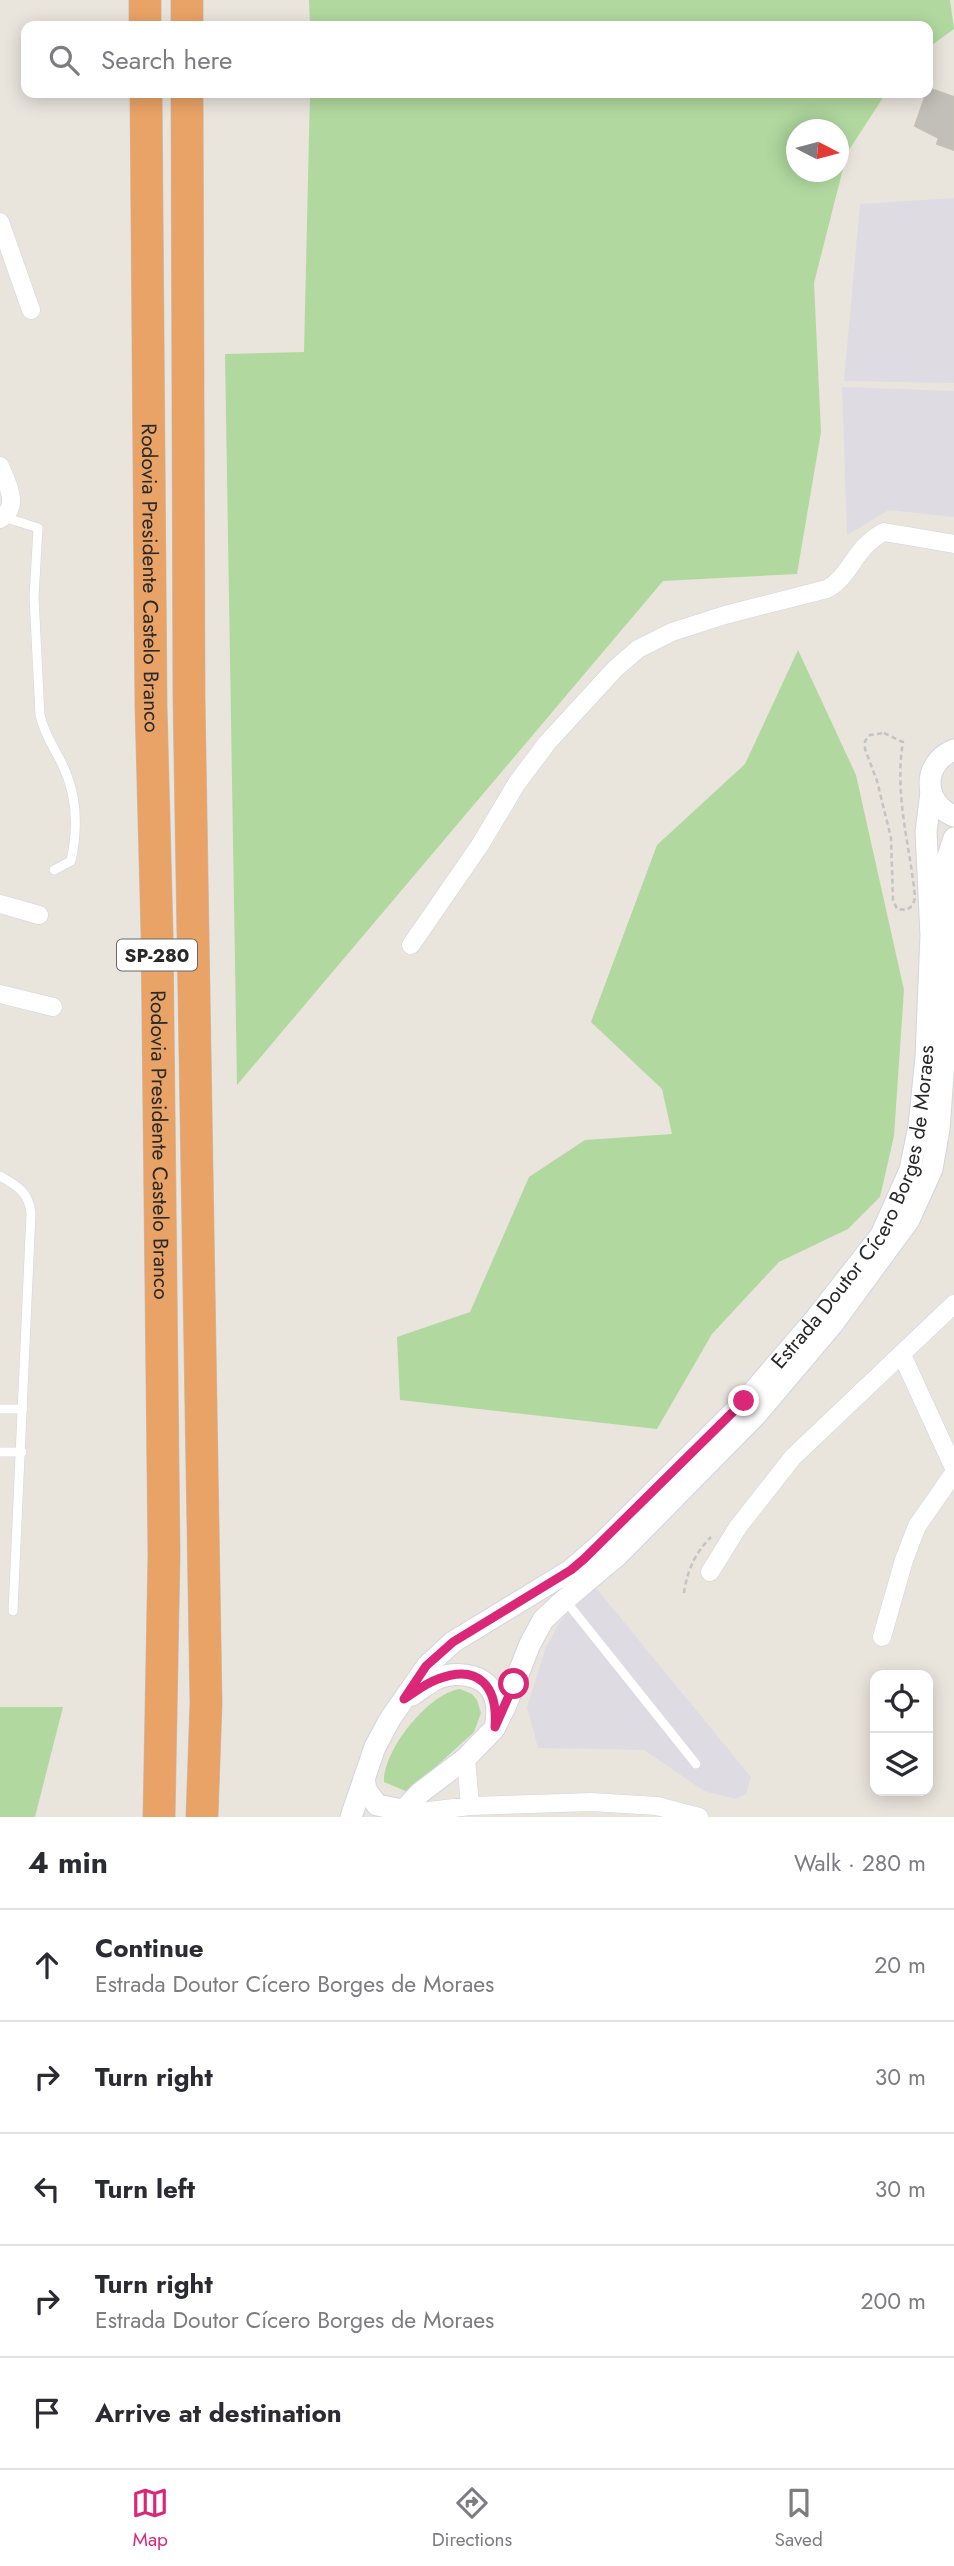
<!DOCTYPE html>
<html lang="en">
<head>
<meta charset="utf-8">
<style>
  :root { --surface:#fff; --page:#f7f7f7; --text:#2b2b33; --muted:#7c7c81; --line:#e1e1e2; --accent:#db2777 }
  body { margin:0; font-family:Jost,sans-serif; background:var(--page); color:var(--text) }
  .controls { position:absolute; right:21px; bottom:21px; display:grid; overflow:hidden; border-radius:14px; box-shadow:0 4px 18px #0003 }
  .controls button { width:63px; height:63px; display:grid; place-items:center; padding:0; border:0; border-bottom:2px solid var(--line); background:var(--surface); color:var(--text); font:35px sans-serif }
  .compass { position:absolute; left:786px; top:119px; width:63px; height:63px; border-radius:50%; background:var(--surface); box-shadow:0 4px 18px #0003; rotate:96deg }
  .stop { position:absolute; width:21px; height:21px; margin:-16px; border:5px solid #db2777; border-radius:50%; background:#fff }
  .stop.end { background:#db2777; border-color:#fff; box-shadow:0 2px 7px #0008 }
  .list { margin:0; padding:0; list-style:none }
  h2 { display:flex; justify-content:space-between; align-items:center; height:91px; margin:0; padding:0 28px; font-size:30px }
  h2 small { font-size:23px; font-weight:400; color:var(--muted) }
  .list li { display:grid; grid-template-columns:46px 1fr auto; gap:21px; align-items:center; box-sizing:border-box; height:112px; padding:0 28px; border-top:2px solid var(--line) }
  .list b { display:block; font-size:26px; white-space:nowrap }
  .list p { margin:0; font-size:23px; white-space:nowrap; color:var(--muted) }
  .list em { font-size:23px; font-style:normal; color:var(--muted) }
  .icon { flex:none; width:38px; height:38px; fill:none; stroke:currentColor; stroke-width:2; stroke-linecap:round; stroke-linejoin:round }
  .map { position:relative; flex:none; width:954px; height:1817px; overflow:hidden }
  .search { position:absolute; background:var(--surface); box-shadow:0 4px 18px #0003; left:21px; right:21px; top:21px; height:77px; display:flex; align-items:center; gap:18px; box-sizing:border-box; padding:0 24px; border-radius:14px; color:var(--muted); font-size:26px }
  .sheet { height:651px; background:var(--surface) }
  nav { display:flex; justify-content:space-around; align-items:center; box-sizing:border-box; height:98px; border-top:2px solid var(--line); background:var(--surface); font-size:19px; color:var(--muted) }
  nav a { display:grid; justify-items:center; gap:4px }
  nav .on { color:var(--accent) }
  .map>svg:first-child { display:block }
</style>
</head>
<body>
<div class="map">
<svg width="954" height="1817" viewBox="0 0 954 1817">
  <rect width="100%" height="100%" fill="#e9e4dc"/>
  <path fill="#dedce2" d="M954,198V383L844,381L860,204Z
    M842,387L954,391V517L889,510L847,535Z
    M596,1588L751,1777L746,1794L735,1799L704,1791L644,1750L538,1748L527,1707L546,1647L563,1617Z"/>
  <path fill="#b1d99f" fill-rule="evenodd" d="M309,0H950L954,29L928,48V26H310Z
    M310,93H886L847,153L814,283L821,432L797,574L663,581L237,1085L225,354L304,352ZM796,130H838V172H796Z
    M798,650L856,775L904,990L894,1136L880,1197L848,1229L779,1262L712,1334L657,1429L400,1400L397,1337L470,1312L529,1177L585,1140L672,1134L662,1089L591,1022L657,845L745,764Z
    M460,1689L472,1694L477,1700L481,1713L474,1732L408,1792L384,1782C383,1750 429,1693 460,1689Z
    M0,1707H63L35,1817H0Z"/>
  <path fill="#c2beb8" stroke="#c4c0b6" stroke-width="2" d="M928,88L954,97V150L937,144L939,138L915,126Z"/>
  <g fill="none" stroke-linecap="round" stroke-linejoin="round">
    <defs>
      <path id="service" d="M4,517L38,528L34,597L40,715C44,734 54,747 62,764C77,794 78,829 71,861L54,870
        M0,1176C16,1185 29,1192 31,1213L13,1611
        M0,1409H23
        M0,1452H22
        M565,1600L696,1764"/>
      <path id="minor" d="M0,222L31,310
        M0,466C7,483 21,507 0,519
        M0,904L39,915
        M411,945L480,845L517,783L547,743L615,669L638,649L672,632L725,615L827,589C852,575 854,547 884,532L954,544
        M0,994L53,1007
        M902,1355L954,1468
        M710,1572L738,1527L793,1457L954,1304
        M882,1637L904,1560L917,1526L954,1473
        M466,1758L470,1806
        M402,1810L421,1812L470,1806L591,1802L657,1806L699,1817"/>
      <g id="tertiary">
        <path d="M954,750C922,763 922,803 954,816"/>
        <path d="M412,1695C420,1690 428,1683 436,1679C458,1670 491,1674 496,1702C498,1709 496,1718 496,1725"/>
        <path d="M364,1778L366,1790L377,1805L402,1810"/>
        <path id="s1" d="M351,1817L375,1747L390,1719L427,1666L453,1642L571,1570L601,1544L745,1401L816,1318L881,1235L910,1170L919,1126L926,1057L931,935L926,832L931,792"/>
        <path d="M397,1817L420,1793L466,1758L494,1729L506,1705L530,1644L543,1620L561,1603L618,1555L756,1415L832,1325L909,1220L932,1169L939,1129L949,993L945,883L946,863L954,838"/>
      </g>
      <g id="motorway">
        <path d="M145,0V26"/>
        <path d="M187,0V26"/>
        <path id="s2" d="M146,93L151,706L157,933L164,1555L159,1817"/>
        <path d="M187,93L189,698L206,1703L202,1817"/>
      </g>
    </defs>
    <use href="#service" stroke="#d2d4e0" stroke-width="10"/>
    <use href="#minor" stroke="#d2d4e0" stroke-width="19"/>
    <use href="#tertiary" stroke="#d2d4e0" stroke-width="23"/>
    <use href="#motorway" stroke="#c3c3c3" stroke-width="33"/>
    <path stroke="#c3c3c3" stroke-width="2.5" stroke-dasharray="5 3.5" stroke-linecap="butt" d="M884,733L903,742C894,795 910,845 915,897L913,905L907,910L897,909L893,900L891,838L877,781L865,749V741L870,735Z
      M684,1593C687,1571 695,1553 711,1537"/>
    <use href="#service" stroke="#fff" stroke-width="9"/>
    <use href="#minor" stroke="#fff" stroke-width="18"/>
    <use href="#tertiary" stroke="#fff" stroke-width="21"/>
    <use href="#motorway" stroke="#eaa367" stroke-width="32"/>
  </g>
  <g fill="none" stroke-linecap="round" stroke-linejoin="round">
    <path stroke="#db2777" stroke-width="9" d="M514,1684L495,1727C498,1688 480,1663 438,1679C426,1683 415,1692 404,1699L426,1666L453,1642L571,1570L584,1559L744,1401"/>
  </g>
  <g text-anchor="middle" stroke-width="5" stroke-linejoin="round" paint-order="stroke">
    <rect fill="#fff" stroke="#696969" stroke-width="2" x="117" y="939.5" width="80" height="31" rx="5"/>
    <g font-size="19" font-weight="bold" fill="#292929">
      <text x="157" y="962">SP-280</text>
    </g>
    <g font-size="21" fill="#292929" stroke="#fff">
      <text dy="7" stroke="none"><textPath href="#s2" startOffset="485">Rodovia Presidente Castelo Branco</textPath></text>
      <text dy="7" stroke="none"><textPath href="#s2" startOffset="1052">Rodovia Presidente Castelo Branco</textPath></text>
      <text dy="7" stroke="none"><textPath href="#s1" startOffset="816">Estrada Doutor Cícero Borges de Moraes</textPath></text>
    </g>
  </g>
</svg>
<div class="controls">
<button><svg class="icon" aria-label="locate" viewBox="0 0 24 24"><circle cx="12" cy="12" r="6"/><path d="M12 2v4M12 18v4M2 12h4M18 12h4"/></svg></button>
<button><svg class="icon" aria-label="layers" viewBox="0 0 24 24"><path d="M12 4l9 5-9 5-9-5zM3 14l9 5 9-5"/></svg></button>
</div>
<svg class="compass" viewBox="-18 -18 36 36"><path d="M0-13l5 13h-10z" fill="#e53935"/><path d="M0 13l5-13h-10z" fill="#7c7c81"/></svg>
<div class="stop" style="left:514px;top:1684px"></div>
<div class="stop end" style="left:744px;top:1401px"></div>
<div class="search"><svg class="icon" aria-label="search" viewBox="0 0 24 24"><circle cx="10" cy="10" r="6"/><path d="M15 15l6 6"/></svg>Search here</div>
</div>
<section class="sheet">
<h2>4 min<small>Walk · 280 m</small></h2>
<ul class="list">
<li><svg class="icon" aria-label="ahead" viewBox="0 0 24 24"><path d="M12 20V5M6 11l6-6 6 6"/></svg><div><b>Continue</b><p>Estrada Doutor Cícero Borges de Moraes</p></div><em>20 m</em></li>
<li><svg class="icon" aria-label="right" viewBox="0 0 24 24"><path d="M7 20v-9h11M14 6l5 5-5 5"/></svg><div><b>Turn right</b></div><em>30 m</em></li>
<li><svg class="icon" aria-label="left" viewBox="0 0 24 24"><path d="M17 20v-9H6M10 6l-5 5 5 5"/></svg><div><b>Turn left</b></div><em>30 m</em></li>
<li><svg class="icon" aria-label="right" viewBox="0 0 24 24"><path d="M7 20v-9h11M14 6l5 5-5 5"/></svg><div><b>Turn right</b><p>Estrada Doutor Cícero Borges de Moraes</p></div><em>200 m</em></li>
<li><svg class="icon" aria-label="arrive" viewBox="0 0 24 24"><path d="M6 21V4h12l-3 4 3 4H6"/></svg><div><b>Arrive at destination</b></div></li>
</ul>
</section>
<nav>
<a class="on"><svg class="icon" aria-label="map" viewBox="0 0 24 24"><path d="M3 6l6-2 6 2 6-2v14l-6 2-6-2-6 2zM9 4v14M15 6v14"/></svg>Map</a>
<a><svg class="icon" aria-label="directions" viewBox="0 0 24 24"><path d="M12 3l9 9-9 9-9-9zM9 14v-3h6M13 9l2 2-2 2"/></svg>Directions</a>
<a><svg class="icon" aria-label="saved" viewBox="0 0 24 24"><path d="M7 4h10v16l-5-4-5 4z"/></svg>Saved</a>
</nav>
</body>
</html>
